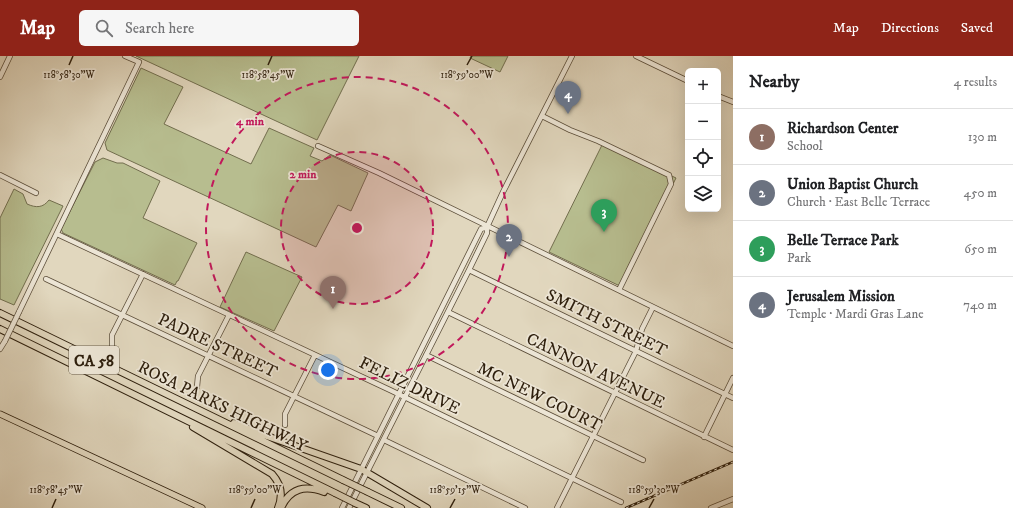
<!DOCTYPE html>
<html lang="en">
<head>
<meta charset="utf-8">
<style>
  :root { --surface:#fff; --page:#f6f6f6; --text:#202124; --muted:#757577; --line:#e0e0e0; --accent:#8f2418 }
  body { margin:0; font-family:"IM FELL DW Pica",serif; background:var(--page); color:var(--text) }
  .controls { position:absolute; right:12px; top:12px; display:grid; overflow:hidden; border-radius:6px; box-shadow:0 4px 16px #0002 }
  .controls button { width:36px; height:36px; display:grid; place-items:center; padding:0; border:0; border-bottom:1px solid var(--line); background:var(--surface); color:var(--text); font:20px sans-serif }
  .you { position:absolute; left:328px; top:314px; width:14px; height:14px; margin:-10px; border:3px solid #fff; border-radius:50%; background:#1a73e8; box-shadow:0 0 0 6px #1a73e833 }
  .badge { display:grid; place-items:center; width:26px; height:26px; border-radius:50%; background:var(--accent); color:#fff; font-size:13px; font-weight:700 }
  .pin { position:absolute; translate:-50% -33px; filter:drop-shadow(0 1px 2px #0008) }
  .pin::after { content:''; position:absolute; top:21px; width:14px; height:12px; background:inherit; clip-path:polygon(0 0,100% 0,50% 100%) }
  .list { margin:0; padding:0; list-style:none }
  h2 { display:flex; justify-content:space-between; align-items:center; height:52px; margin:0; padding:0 16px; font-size:17px }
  h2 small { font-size:13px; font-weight:400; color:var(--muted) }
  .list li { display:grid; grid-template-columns:26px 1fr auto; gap:12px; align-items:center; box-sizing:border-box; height:56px; padding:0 16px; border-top:1px solid var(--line) }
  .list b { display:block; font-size:15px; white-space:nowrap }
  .list p { margin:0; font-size:13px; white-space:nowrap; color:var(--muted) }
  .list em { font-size:13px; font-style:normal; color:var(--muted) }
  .icon { flex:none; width:22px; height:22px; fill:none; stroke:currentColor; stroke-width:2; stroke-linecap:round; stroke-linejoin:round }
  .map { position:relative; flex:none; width:733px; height:452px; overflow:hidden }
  header { display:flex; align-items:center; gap:24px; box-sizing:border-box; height:56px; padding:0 20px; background:var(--accent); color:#fff }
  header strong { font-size:19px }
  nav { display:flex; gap:22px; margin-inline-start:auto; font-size:14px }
  .search { width:280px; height:36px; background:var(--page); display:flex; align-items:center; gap:10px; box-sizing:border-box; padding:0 14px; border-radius:6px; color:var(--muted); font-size:15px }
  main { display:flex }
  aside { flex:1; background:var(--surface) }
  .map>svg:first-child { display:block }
</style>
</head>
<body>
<header>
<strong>Map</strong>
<div class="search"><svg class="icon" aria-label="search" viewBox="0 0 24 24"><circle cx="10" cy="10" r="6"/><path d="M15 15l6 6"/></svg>Search here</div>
<nav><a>Map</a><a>Directions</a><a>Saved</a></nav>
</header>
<main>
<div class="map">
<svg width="733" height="452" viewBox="0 0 733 452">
  <rect width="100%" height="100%" fill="#e1d7be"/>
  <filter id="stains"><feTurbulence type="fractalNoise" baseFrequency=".005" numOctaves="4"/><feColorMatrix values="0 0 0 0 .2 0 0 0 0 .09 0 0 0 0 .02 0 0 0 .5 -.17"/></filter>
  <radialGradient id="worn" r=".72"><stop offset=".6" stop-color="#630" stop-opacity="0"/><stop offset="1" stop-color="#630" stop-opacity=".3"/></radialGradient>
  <path fill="#b7bd8f" stroke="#726e4e" d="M136,0H359L317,84Z
    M471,0H508L500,16L470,2Z
    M141,12L183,31L164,68L251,108L269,72L314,92L310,100L322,105L330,99L368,117L351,155L338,149L316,191L107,94L105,87Z
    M603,87L676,122L622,231L549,196Z
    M103,102L117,107H123L160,125L143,162L197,187L178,225H177L175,229L63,177L61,173L95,106Z
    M14,133L23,138L27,148C36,152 43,152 49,144L63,150L14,249L0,243V162Z
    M246,196L302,221L274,275L220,251Z"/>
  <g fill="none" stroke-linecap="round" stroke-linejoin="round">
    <defs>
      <path id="minor" d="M636,0L688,25
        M0,21L10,0
        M718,40L733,46
        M542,60L570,74L598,85L669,119L671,128L619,234
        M318,90L379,117L733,290
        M0,119L36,137
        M57,178L390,334L621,446
        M469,214L733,342
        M46,223L378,380
        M19,256L139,6L125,0
        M448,256L733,394
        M112,289V279L143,218
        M0,293L5,285
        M426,299L643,404
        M197,331L198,320L229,259
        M285,369V358L315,299
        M704,381L733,322
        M384,384L525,452
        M342,452L481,173L487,171
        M349,452L469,214L487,177V171L503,136L572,0
        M557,452L636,295L642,273L653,251
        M711,452L733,443"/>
      <path id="major" d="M0,358L202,452"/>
      <path id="highway" d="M0,257L343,424
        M0,273L335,437
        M234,367L261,378L361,413L427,452
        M193,371L272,418C281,428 283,440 278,452
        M368,436L401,452
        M355,447L366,452
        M281,452C290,432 305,429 324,436"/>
    </defs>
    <use href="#minor" stroke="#5a4c38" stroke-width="6"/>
    <use href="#major" stroke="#2d1e0c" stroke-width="7"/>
    <use href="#highway" stroke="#2d1e0c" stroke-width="8"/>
    <use href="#minor" stroke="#ece5d5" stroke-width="4.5"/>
    <use href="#major" stroke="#e1d7be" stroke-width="5.5"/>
    <use href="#highway" stroke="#e1d7be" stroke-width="6"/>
    <defs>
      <path id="rail" d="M626,452L733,406"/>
    </defs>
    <use href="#rail" stroke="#2d1e0c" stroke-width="2.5"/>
    <use href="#rail" stroke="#ece5d5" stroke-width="1" stroke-dasharray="3" stroke-linecap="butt"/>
    <defs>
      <path id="minor-bridge" d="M5,285L19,256"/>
      <path id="highway-bridge" d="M343,424L368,436
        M335,437L355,447"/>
    </defs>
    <use href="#minor-bridge" stroke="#5a4c38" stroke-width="6" stroke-linecap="butt"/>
    <use href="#highway-bridge" stroke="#2d1e0c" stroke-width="8" stroke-linecap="butt"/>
    <use href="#minor-bridge" stroke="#ece5d5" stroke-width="4.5"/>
    <use href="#highway-bridge" stroke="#e1d7be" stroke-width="6"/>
  </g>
  <path fill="none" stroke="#2d1e0c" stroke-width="1.5" d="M69,9L73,0M268,9L272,0M467,9L472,0M52,452L56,443M251,452L255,443M450,452L455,443M649,452L654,443"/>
  <circle cx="357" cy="172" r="76" fill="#c2185b" fill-opacity=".12"/>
  <g fill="none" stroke="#c2185b" stroke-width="2" stroke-dasharray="7 5">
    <circle cx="357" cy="172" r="76"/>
    <circle cx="357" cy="172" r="151"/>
  </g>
  <g text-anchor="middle" stroke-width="3.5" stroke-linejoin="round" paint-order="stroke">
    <rect fill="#ece5d5" stroke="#665a48" stroke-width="1" x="69" y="290" width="50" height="28" rx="3"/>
    <g font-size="16" font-weight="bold" fill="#2d1e0c">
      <text x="94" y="310">CA 58</text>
    </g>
    <g font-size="17" fill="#2d1e0c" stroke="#ece5d5">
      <text transform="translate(607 266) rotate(26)" y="6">SMITH STREET</text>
      <text transform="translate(218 289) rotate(25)" y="6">PADRE STREET</text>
      <text transform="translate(596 314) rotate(26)" y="6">CANNON AVENUE</text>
      <text transform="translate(410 329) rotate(26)" y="6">FELIZ DRIVE</text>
      <text transform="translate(540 340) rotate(26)" y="6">MC NEW COURT</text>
      <text transform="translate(223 350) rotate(26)" y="6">ROSA PARKS HIGHWAY</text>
    </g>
  </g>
  <g font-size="10" text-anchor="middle" fill="#2d1e0c" stroke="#ece5d5" stroke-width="3.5" stroke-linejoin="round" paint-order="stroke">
    <text x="69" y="22">118°58'30"W</text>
    <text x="268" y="22">118°58'45"W</text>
    <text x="467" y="22">118°59'00"W</text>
    <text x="56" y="437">118°58'45"W</text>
    <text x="255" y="437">118°59'00"W</text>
    <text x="455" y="437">118°59'15"W</text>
    <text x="654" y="437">118°59'30"W</text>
  </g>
  <circle cx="357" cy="172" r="6" fill="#c2185b" stroke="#ece5d5" stroke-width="2"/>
  <g font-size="12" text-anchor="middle" font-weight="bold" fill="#c2185b" stroke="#ece5d5" stroke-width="3.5" stroke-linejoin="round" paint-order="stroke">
    <text x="250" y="69">4 min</text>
    <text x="303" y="122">2 min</text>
  </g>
  <rect width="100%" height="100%" filter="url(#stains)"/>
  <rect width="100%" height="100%" fill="url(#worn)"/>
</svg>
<div class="controls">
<button>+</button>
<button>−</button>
<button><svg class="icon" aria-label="locate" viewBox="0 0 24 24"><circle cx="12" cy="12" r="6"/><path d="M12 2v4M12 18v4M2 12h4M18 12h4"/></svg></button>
<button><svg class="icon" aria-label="layers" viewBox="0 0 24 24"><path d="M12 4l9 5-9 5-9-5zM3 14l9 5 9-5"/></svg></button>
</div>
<div class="you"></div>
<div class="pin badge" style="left:333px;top:253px;background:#8d6e63">1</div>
<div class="pin badge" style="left:509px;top:201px;background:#6b7280">2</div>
<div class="pin badge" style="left:604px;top:176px;background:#2e9e5b">3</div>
<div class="pin badge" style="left:568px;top:58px;background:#6b7280">4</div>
</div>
<aside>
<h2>Nearby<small>4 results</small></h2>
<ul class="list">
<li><span class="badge" style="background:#8d6e63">1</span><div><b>Richardson Center</b><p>School</p></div><em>130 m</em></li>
<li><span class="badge" style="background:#6b7280">2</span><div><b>Union Baptist Church</b><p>Church · East Belle Terrace</p></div><em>450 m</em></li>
<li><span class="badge" style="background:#2e9e5b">3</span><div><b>Belle Terrace Park</b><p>Park</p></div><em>650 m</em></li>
<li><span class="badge" style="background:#6b7280">4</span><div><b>Jerusalem Mission</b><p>Temple · Mardi Gras Lane</p></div><em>740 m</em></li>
</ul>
</aside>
</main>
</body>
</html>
